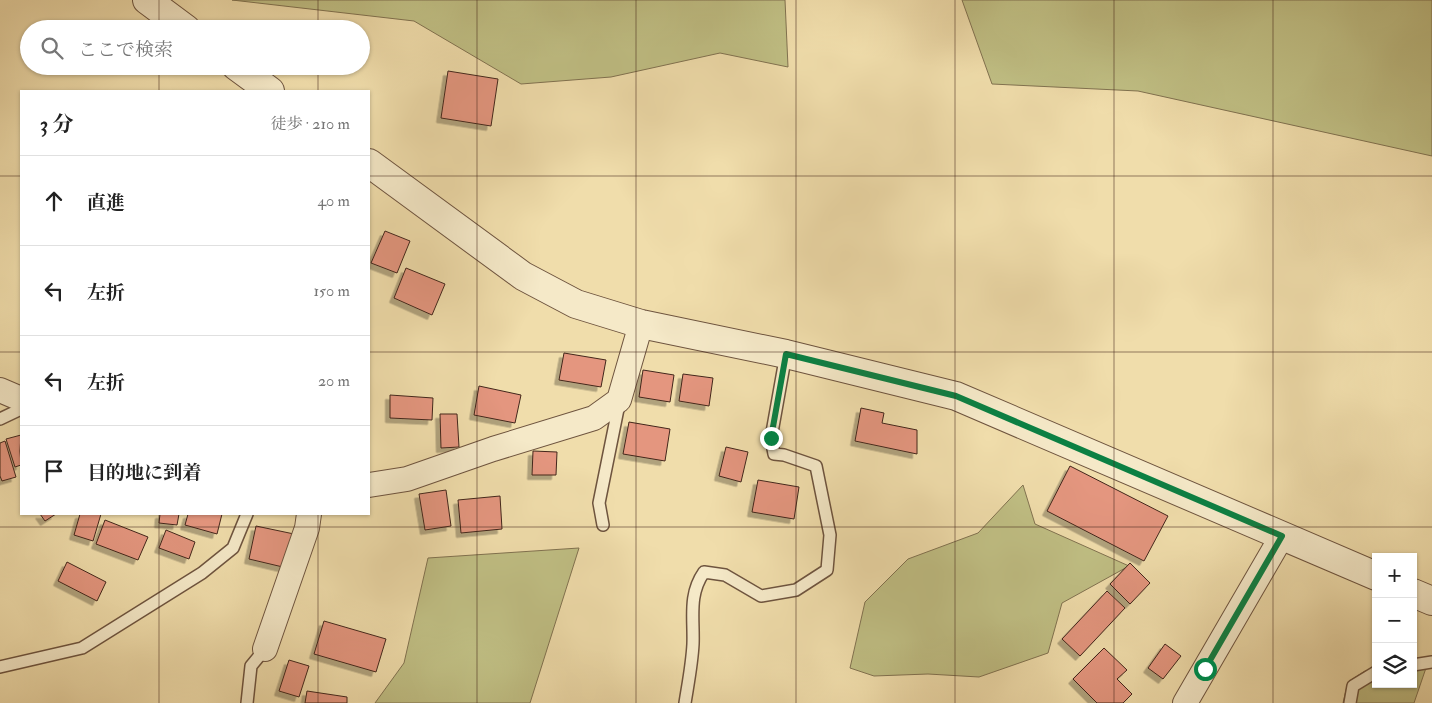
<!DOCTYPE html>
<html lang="ja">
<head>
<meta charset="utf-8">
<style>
  :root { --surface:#fff; --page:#f6f6f6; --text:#222; --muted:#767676; --line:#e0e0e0 }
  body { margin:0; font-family:"IM FELL Double Pica","Noto Serif JP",serif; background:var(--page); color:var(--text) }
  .controls { position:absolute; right:15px; bottom:15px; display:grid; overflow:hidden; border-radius:0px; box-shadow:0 1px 4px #0004 }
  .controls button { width:45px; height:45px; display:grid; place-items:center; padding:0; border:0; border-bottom:1px solid var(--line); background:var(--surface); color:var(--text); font:25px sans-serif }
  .stop { position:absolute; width:15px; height:15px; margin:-11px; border:4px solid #0b8043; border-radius:50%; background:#fff }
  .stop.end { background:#0b8043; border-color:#fff; box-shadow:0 1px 5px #0008 }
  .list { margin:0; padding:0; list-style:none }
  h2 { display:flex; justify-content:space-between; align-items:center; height:65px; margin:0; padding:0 20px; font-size:21px }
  h2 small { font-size:16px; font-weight:400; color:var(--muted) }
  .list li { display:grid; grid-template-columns:32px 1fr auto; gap:15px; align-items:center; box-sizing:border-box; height:90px; padding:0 20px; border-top:1px solid var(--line) }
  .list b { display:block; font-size:19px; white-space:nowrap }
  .list em { font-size:16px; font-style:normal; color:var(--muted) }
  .icon { flex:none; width:28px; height:28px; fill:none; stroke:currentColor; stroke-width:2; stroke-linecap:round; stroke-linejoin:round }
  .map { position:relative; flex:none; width:1432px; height:703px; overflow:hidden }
  .search { position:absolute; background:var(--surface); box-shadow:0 1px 4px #0004; left:20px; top:20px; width:350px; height:55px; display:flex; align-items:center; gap:12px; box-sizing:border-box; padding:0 18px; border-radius:28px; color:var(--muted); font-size:19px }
  .panel { position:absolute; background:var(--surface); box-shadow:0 1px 4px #0004; left:20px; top:90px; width:350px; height:425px; border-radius:0px }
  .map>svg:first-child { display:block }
</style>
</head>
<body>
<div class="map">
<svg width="1432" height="703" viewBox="0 0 1432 703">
  <defs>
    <filter id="shadow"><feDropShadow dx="-4.5" dy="4.5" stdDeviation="0" flood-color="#0004"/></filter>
  </defs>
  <rect width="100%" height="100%" fill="#f0ddab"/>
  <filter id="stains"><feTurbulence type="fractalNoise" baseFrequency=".004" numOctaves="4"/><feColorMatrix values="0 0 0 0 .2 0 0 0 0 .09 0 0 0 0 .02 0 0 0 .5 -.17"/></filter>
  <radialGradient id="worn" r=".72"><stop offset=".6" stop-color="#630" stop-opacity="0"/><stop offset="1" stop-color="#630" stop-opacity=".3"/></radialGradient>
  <path fill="#c0bf84" stroke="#817250" d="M232,0H785L788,67L720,53L611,77L521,84L414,21Z
    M962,0H1432V156L1138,91L992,84Z
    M1023,485L1035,524L1129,566L1062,603L1048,653L979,677L928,674L874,676L850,668L865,602L908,559L978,533Z
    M579,548L530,703H375L404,663L428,558Z
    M1427,665L1414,703H1343L1348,682L1365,671L1376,670V684H1413V666Z"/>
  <path fill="#e4967f" stroke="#42261b" filter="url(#shadow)" d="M448,71L498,79L491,126L441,118Z
    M385,231L410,241L397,273L371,263Z
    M406,268L445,284L432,315L394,298Z
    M564,353L606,360L601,387L559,380Z
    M643,370L674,375L670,402L639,397Z
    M683,374L713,378L709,406L679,401Z
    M479,386L521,395L515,423L474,415Z
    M390,395L433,398L432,420L390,418Z
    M861,408L884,413L882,423L917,430V454L855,441Z
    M440,414H457L459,447L441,448Z
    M629,422L670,429L665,461L623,454Z
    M21,435L20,451L21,465L15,467L6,439Z
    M5,441L16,477L2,481L0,476V443Z
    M726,447L748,452L741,482L719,476Z
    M533,451L557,452L556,475H532Z
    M1070,466L1168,516L1144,561L1047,511Z
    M758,480L799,487L794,519L752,512Z
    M446,490L451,526L425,530L419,494Z
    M500,496L502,529L461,533L458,500Z
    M40,514H56L45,521Z
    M80,514H101L93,541L74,535Z
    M160,514H179L177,525L159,523Z
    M188,514H222L217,534L185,525Z
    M105,520L148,537L138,560L96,544Z
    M256,526L294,534L287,568L249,559Z
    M166,530L195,542L189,559L159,548Z
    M67,562L106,582L97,601L58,581Z
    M1130,563L1150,583L1130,604L1110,584Z
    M1107,591L1125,608L1080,656L1062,639Z
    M324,621L386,639L376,672L314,654Z
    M1165,644L1181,656L1163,679L1148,668Z
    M1104,648L1127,670L1117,679L1132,694L1123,703H1097L1073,679Z
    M289,660L309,666L299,697L279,691Z
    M307,691L347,697V703H305Z"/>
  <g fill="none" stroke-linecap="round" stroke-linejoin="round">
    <defs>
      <path id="service" d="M0,419L21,409
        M603,525L599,503L619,404
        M1413,665L1432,662
        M0,667L82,648L202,573L233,548L247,514
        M247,703L251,666L265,649
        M685,703C688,684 692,664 693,644C694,618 688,595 704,572L725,575L761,596L796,590L827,570L830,535L816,466L784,455L774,454L771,438L786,354
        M1350,703L1353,686L1376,672"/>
      <path id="minor" d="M0,390L21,399
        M369,485L407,479L493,449L594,418L619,400L641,324
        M265,649L307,528L309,514
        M1185,703L1282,536"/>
      <path id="tertiary" d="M147,0L186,29
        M236,66L270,91
        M369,163L523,276L576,304L641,324L786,354L956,396L1376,576
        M1413,593L1432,601"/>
    </defs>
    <use href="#service" stroke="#6e543f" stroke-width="14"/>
    <use href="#minor" stroke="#6e543f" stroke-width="26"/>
    <use href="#tertiary" stroke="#6e543f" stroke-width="30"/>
    <use href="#service" stroke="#f5e9c8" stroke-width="11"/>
    <use href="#minor" stroke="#f5e9c8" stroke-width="24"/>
    <use href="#tertiary" stroke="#f5e9c8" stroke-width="28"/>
  </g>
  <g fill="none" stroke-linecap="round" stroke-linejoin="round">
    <path stroke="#0b8043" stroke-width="6" d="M771,438L786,354L956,396L1282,536L1205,669"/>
  </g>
  <path fill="none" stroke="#42261b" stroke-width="1" stroke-opacity="0.55" d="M159,0V29M318,0V29M477,0V703M636,0V703M796,0V703M955,0V703M1114,0V703M1273,0V703M159,66V91M318,66V91M0,176H21M369,176H1432M0,352H21M369,352H1432M159,514V703M318,514V703M0,527H1432"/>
  <rect width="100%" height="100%" filter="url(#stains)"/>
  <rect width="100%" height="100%" fill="url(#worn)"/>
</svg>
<div class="controls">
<button>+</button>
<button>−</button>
<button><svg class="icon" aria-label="layers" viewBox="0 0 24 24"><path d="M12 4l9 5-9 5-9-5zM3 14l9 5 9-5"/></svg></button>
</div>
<div class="stop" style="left:1205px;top:669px"></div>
<div class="stop end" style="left:771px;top:438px"></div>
<div class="search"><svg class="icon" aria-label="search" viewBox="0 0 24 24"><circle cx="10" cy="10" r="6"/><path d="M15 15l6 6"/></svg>ここで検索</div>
<section class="panel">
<h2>3 分<small>徒歩 · 210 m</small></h2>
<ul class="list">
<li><svg class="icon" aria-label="ahead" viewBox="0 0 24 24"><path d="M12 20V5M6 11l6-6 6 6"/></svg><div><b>直進</b></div><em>40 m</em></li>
<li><svg class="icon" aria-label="left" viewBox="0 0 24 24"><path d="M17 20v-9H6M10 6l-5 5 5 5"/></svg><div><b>左折</b></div><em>150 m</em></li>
<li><svg class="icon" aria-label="left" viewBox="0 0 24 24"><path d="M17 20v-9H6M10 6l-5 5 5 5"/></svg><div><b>左折</b></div><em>20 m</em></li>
<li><svg class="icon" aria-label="arrive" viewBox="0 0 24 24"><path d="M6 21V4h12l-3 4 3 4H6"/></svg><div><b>目的地に到着</b></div></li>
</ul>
</section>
</div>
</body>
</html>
